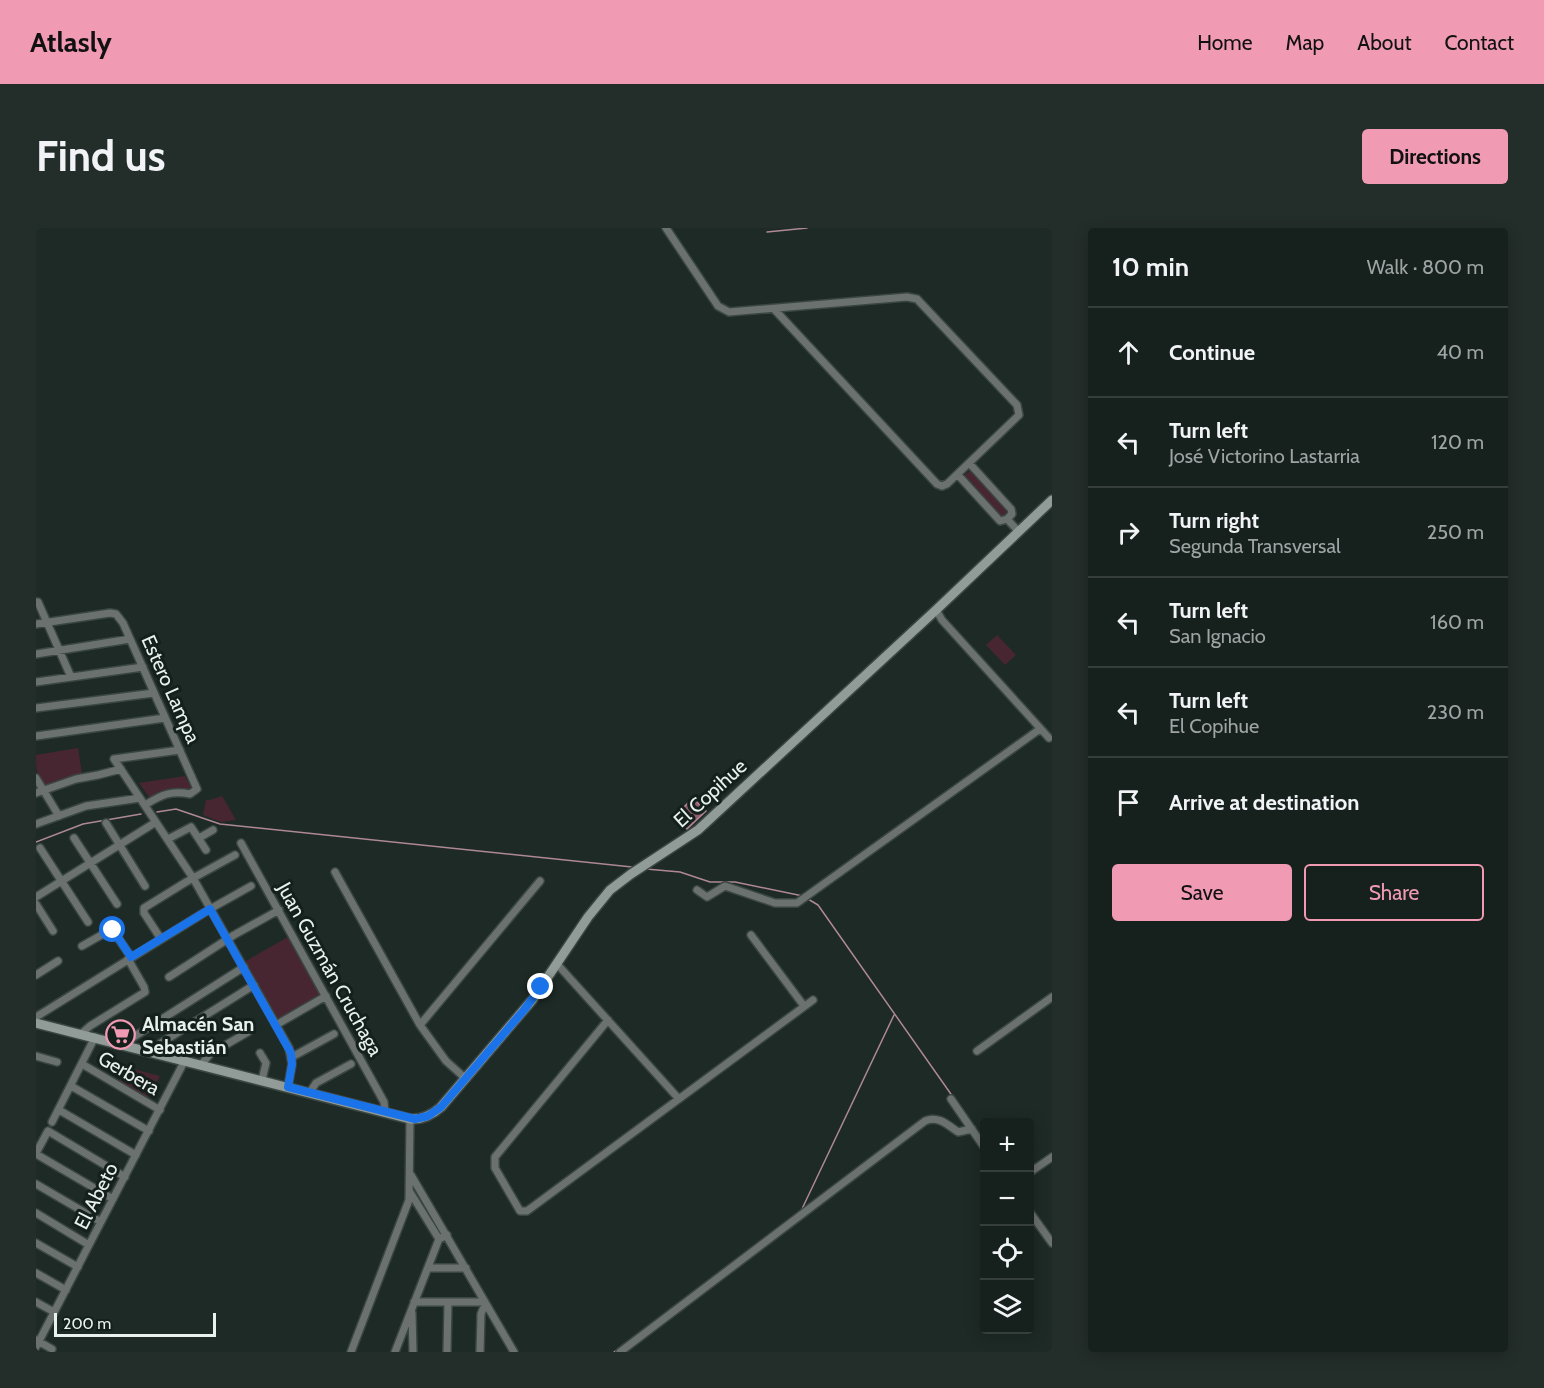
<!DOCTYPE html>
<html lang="en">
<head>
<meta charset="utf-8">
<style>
  :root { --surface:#16201c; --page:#232d29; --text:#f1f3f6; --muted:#9ea3a3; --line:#353e3b; --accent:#f09ab4 }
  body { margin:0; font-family:Cabin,sans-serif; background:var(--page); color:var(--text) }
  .controls { position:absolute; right:18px; bottom:18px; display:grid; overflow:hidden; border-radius:6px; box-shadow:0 3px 15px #0003 }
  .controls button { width:54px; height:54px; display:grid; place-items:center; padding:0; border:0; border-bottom:2px solid var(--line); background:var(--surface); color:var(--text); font:30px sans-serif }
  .scale { position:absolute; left:18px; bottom:15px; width:162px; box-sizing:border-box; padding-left:6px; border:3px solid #e9f1ee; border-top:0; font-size:16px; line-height:21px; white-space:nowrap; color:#e9f1ee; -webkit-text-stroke:4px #14201c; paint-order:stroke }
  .stop { position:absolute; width:18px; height:18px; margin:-14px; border:4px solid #1a73e8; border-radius:50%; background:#fff }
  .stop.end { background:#1a73e8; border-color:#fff; box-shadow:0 2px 6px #0008 }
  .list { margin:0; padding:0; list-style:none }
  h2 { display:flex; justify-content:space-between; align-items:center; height:78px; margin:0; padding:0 24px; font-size:26px }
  h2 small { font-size:20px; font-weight:400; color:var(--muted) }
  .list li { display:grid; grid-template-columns:39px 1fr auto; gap:18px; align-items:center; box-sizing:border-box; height:90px; padding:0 24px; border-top:2px solid var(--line) }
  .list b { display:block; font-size:22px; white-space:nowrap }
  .list p { margin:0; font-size:20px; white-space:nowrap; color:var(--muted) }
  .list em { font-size:20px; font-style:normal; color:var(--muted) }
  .actions { display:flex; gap:12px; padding:18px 24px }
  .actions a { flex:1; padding:14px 0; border:2px solid var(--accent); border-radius:6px; text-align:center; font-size:21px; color:var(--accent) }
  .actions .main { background:var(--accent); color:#111 }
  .icon { flex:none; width:33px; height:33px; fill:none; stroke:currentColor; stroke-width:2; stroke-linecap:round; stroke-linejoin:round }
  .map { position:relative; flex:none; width:1016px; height:1124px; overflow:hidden; border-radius:6px }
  header { display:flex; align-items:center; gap:36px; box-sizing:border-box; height:84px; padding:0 30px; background:var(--accent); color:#111 }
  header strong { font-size:28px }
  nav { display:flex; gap:33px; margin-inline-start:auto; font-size:21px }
  .intro { display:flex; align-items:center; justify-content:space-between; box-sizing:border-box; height:144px; padding:0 36px }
  h1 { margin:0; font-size:42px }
  .button { padding:15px 27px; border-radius:6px; background:var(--accent); color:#111; font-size:21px; font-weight:700 }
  main { display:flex; gap:36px; padding:0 36px }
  aside { flex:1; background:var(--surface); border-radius:6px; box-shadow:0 3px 15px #0003 }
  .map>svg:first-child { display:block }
</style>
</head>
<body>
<header>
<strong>Atlasly</strong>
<nav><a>Home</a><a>Map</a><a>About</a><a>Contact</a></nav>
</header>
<div class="intro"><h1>Find us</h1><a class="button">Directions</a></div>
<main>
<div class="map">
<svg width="1016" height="1124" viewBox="0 0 1016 1124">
  <rect width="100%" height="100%" fill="#1e2a26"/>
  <path fill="#482631" d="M935,242L973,283L966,290L927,248Z
    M961,407L980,427L969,437L950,417Z
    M42,520L46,545L11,557C0,552 0,538 0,527Z
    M149,548L155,559L152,563C133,557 130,562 113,569L103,555Z
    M186,568L200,592L185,594L167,587L170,572H174Z
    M252,709L285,766L241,791L208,734Z
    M90,839L124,848L112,870L83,853Z"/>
  <path fill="#945d6e" stroke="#ae8994" stroke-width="1.5" d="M659,572L670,583L651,601L641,591L640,587L653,574Z"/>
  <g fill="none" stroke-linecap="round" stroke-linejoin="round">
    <path stroke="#ae8994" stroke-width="1.5" d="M731,4L771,0
      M121,584L140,581L184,596L596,639
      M0,614L47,596L105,586
      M610,641L644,644L674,654H699L767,668
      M772,671L782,677L917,869
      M993,978L996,982
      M765,983L858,787
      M578,1124L615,1096"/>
    <defs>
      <path id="street" d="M630,0L682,78L693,84L871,69L881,71L981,177L983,187L911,256L906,258L901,256L738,81
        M934,236L975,281L976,286L971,291
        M922,247L964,293L971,291
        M971,291L983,304
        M0,374H2L35,449
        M900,382L906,392L1013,510
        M0,396L74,385L80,386L87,395L161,561L154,566C135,562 125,567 109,577
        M0,426L94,411
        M0,454L107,439
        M0,480L118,465
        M0,508L129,490
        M144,522L78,531L157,650L253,820L256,836L252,859
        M0,550L23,588
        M0,565L40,551L62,547L85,541
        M70,595L109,658
        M0,596L50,578L104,570
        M38,610L81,676
        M163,610L177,602
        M132,611L155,599L170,622
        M205,615L348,874L349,884
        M4,620L52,694
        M299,644L384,797L410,833L429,850
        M661,662L671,669L689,658L739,675H761L1004,501
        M0,669L120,594
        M0,676L17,703
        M715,707L768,778
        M125,711L108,685V680L150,654L199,627
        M46,718L76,701L95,729
        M521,736L643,871
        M0,747L22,733
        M133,749L198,707L243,682
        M0,789L174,681L215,658
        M572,792L459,929V940L484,983H491L777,772
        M240,797L290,768
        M384,797L504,653
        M45,806L54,798L109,764L108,759L92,731
        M85,817L208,739
        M941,823L1016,769
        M119,825L125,815L218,757
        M224,825L230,835L226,852
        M0,828L21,834
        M256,829L298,806
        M46,836L124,882
        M165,837L174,826L212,804
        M35,858L113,903
        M274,864L280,855L315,836
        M915,871L948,919
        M23,882L100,927
        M16,894L59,809
        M0,925L12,903L89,949
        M0,926L77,971
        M993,945L1016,929
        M375,947L478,1124
        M0,956L65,994
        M374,964L403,1011
        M993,983L1016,1015
        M0,985L53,1017
        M0,1015L42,1039
        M392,1040H430
        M0,1045L30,1062
        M0,1074L18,1084
        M378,1074H449
        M376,1085L377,1124
        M0,1112L16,1121
        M0,1119L149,832
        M315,1124L373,972L374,891
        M359,1124L403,1011L411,1007
        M411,1124L412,1074
        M444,1124L445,1086L447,1081L452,1079
        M584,1124L889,893C902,887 912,897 922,904L936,901"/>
      <path id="secondary" d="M0,795L374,891C387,892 396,887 405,879L497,771L552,689L574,662L595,646L662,602L900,382L1016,272"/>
    </defs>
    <use href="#street" stroke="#3a4642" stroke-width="10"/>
    <use href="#secondary" stroke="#3a4642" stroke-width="12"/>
    <use href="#street" stroke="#6b716f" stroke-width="7"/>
    <use href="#secondary" stroke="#919b97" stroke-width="9"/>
  </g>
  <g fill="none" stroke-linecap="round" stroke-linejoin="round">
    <path stroke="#1a73e8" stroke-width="8" d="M77,702L95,729L174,681L255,825L256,836L252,859L379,891L392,888L405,879L488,782L505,759"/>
  </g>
  <defs>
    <symbol id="supermarket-ring" viewBox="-11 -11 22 22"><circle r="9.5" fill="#14201c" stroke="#f09ab4" stroke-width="1.5"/><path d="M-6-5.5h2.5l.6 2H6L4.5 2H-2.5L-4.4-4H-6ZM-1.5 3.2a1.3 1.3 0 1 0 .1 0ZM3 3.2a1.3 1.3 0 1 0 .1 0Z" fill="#f09ab4"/></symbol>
  </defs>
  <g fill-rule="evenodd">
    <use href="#supermarket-ring" x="68" y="790" width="33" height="33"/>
  </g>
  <g text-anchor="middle" stroke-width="6" stroke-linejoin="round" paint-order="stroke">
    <g font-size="20" fill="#e9f1ee" stroke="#14201c">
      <text transform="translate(135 461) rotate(66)" y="7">Estero Lampa</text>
      <text transform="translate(674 565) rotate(-42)" y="7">El Copihue</text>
      <text transform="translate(294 741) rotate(61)" y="7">Juan Guzmán Cruchaga</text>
      <text transform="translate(93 845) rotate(30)" y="7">Gerbera</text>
      <text transform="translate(60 968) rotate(-63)" y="7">El Abeto</text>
    </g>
    <g font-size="20" font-weight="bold" fill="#e9f1ee" stroke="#14201c" text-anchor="start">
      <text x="106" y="803">Almacén San<tspan x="106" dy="23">Sebastián</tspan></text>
    </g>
  </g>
</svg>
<div class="controls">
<button>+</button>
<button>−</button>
<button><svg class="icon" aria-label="locate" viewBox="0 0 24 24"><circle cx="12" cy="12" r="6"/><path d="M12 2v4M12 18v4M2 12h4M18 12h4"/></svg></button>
<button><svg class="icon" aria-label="layers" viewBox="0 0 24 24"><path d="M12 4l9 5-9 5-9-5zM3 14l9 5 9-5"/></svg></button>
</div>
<div class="scale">200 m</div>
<div class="stop" style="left:77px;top:702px"></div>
<div class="stop end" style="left:505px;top:759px"></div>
</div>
<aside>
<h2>10 min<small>Walk · 800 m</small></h2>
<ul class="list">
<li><svg class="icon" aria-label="ahead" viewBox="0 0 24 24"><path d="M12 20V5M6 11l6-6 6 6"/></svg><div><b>Continue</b></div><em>40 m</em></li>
<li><svg class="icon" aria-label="left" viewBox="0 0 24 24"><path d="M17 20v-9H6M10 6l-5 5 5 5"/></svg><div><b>Turn left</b><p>José Victorino Lastarria</p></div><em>120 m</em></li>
<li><svg class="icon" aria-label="right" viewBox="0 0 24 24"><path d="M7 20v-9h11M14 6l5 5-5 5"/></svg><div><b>Turn right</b><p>Segunda Transversal</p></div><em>250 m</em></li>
<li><svg class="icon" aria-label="left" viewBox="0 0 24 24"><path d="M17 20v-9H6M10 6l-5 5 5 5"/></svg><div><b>Turn left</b><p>San Ignacio</p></div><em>160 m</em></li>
<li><svg class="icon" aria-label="left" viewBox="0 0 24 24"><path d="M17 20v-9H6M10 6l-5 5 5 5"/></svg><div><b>Turn left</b><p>El Copihue</p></div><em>230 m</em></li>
<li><svg class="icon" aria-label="arrive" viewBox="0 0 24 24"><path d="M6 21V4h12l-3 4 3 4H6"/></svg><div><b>Arrive at destination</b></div></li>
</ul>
<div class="actions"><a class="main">Save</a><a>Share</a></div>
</aside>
</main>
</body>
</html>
